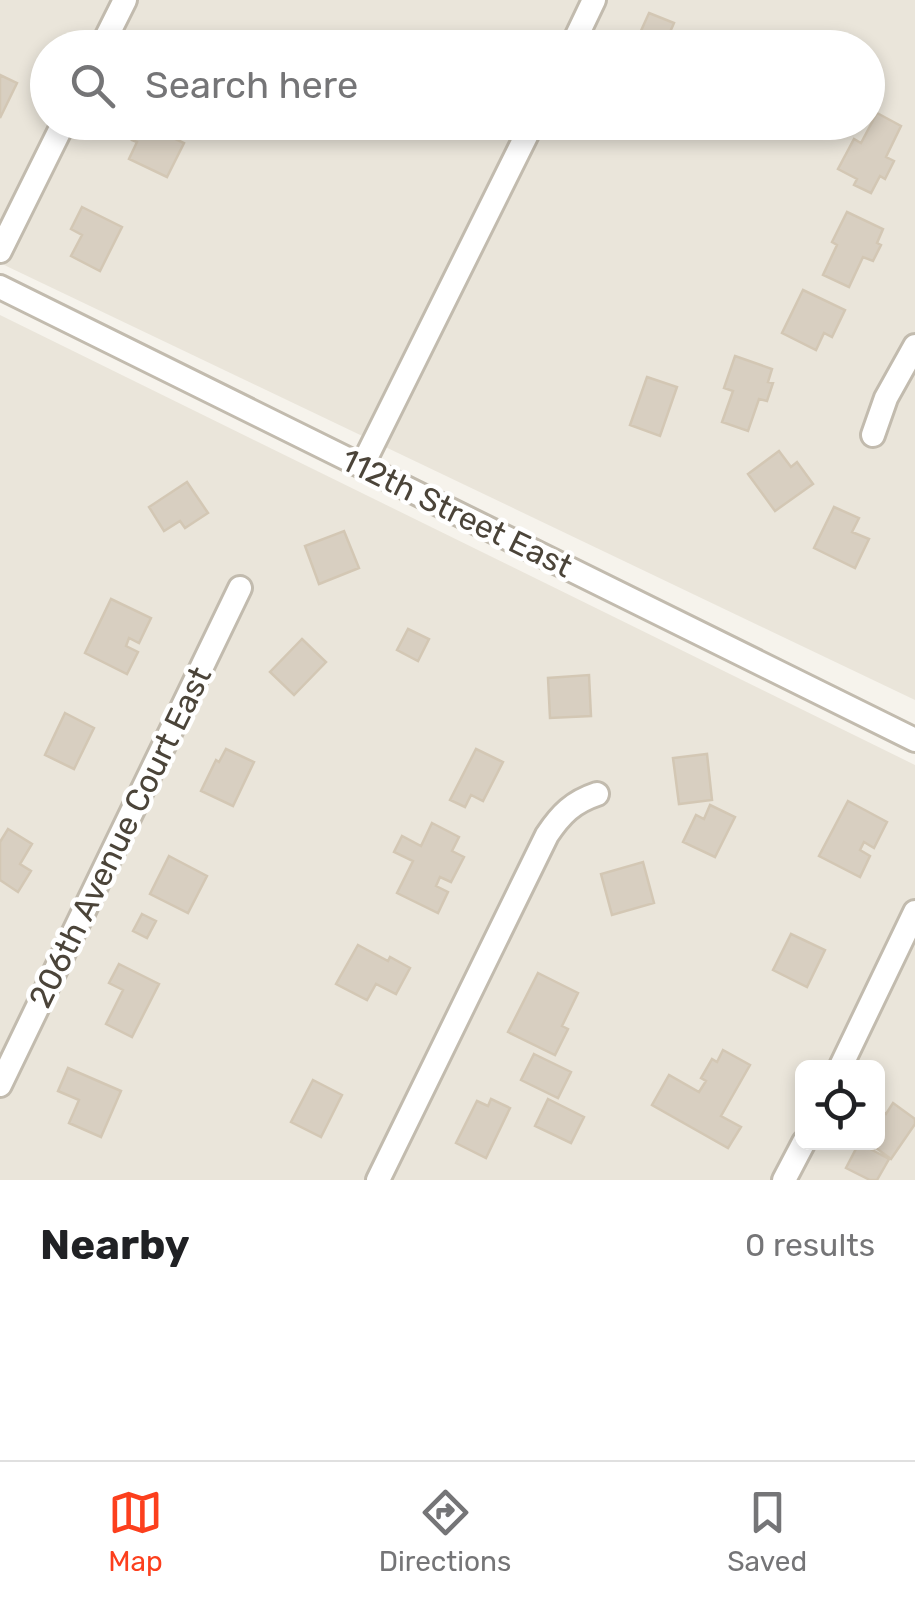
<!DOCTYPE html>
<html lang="en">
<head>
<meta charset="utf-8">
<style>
  :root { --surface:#fff; --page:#f6f6f6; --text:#202124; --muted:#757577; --line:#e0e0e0; --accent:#fc3f1d }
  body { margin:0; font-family:Rubik,sans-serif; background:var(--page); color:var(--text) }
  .controls { position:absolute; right:30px; bottom:30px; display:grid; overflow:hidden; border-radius:15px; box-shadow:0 5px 15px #0003 }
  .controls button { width:90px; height:90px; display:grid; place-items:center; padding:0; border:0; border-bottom:2px solid var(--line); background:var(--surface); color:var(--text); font:50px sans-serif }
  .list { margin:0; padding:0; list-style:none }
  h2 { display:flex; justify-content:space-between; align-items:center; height:130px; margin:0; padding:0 40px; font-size:42px }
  h2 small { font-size:32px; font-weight:400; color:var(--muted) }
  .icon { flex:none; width:55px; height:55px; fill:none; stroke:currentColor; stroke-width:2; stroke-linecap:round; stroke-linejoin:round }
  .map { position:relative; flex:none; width:915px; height:1180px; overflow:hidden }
  .search { position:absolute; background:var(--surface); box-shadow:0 5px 15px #0003; left:30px; right:30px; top:30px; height:110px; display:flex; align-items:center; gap:25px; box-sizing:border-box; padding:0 35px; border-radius:55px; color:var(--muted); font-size:38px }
  .sheet { height:280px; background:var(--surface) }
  nav { display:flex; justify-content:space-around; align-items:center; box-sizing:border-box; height:140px; border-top:2px solid var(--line); background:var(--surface); font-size:28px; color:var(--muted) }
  nav a { display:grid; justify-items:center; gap:5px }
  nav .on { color:var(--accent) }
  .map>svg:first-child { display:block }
</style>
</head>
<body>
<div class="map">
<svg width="915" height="1180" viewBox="0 0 915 1180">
  <rect width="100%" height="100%" fill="#f6f3ec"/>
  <path fill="#eae5da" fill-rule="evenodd" d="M0,0H915V700L0,263ZM48,48H868V122H48Z
    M0,315L915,765V1180H0ZM802,1068H878V1142H802Z"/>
  <path fill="#d8cfc1" stroke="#d3c7b4" stroke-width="2.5" d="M649,13L674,23L663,48H625L628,41L635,44Z
    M0,75L17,83L0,118Z
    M877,113L901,126L886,157L894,161L885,179L880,176L871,193L854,185L857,179L838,169L854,139L861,143Z
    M141,122H154L167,129L165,134L184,143L167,177L129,159L137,142L132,140Z
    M82,207L122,227L100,271L71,256L82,235L71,229Z
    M847,212L883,229L877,243L881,245L873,261L863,257L849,287L823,275L837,245L832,242Z
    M803,290L845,310L832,337L824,333L816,350L782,333Z
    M735,356L772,369L768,382L773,383L767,401L759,399L748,431L722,422L733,391L724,388Z
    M647,377L677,387L660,436L630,425Z
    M779,451L791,467L797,462L813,484L775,511L748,474Z
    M187,482L208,513L185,528L180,521L164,531L149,507Z
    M834,507L859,518L852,532L869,539L855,568L814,548Z
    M344,531L359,568L319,584L305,546Z
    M111,599L151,618L139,643L129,638L126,646L138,652L127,674L85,653Z
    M408,629L429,639L418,661L397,650Z
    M302,639L326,662L294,695L270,672Z
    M589,675L591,716L550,718L548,678Z
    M65,713L94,728L74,769L45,755Z
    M226,749L254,762L233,806L201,791L216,760L219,762Z
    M476,749L503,762L483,801L471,795L465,807L450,800Z
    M707,754L712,800L679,804L673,758Z
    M848,801L887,822L874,848L864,842L860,850L870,856L860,877L819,856Z
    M710,805L735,817L715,857L683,842L696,815L704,819Z
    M432,823L459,837L452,851L464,857L451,882L440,877L436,886L448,892L438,913L397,893L413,861L394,852L402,836L421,846Z
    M8,829L32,844L20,864L31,871L18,892L0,880V842Z
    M169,856L207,876L188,913L150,894Z
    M643,862L654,903L612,915L601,874Z
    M142,914L156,921L147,938L133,931Z
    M791,934L825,950L807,987L773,970Z
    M358,945L388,961L390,957L410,968L396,994L376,984L367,1000L336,984Z
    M119,964L159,984L132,1037L106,1024L123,990L109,983Z
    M538,973L578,993L562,1026L568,1029L555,1055L508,1032Z
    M723,1050L750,1065L721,1116L741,1127L728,1148L652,1105L669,1075L699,1092L706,1081L701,1078L712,1059L717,1062Z
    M534,1054L571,1072L558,1098L521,1080Z
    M68,1068L121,1091L101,1137L69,1123L79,1100L58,1091Z
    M313,1080L342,1095L321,1137L291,1122Z
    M491,1099L510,1108L486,1158L456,1143L477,1101L488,1106Z
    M548,1099L584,1117L571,1143L535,1126Z
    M893,1103L915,1119V1124L891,1159L868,1142H878V1117L882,1111L886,1114Z
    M859,1143L889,1159L877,1180H870L846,1168Z"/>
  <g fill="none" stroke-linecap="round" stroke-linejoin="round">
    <defs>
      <path id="minor" d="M101,48L125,0
        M571,48L594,0
        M0,251L64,122
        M0,287L915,740
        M873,435L886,398L915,346
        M362,466L533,122
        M840,1068L915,912
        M0,1085L240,588
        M378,1180L547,835C561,814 573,802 597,794
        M784,1180L804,1142"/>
    </defs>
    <use href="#minor" stroke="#c2bbae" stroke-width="28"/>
    <use href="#minor" stroke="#fff" stroke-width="22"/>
  </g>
  <g text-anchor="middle" stroke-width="9" stroke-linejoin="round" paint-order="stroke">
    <g font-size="32" fill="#4b4439" stroke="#fff">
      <text transform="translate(457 513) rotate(26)" y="11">112th Street East</text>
      <text transform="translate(120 837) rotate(-64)" y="11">206th Avenue Court East</text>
    </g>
  </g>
</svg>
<div class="controls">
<button><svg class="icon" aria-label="locate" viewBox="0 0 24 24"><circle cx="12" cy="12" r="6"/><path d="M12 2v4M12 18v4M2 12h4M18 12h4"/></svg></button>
</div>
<div class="search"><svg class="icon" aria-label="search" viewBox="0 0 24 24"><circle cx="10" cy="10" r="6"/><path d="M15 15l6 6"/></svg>Search here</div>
</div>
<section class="sheet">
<h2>Nearby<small>0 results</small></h2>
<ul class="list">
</ul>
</section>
<nav>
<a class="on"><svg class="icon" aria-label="map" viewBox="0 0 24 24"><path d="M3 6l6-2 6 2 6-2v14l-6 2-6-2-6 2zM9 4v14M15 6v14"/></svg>Map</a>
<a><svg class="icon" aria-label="directions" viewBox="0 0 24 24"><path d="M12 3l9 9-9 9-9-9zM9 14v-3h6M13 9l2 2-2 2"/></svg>Directions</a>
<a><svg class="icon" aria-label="saved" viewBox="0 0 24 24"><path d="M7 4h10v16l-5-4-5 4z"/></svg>Saved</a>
</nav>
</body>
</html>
